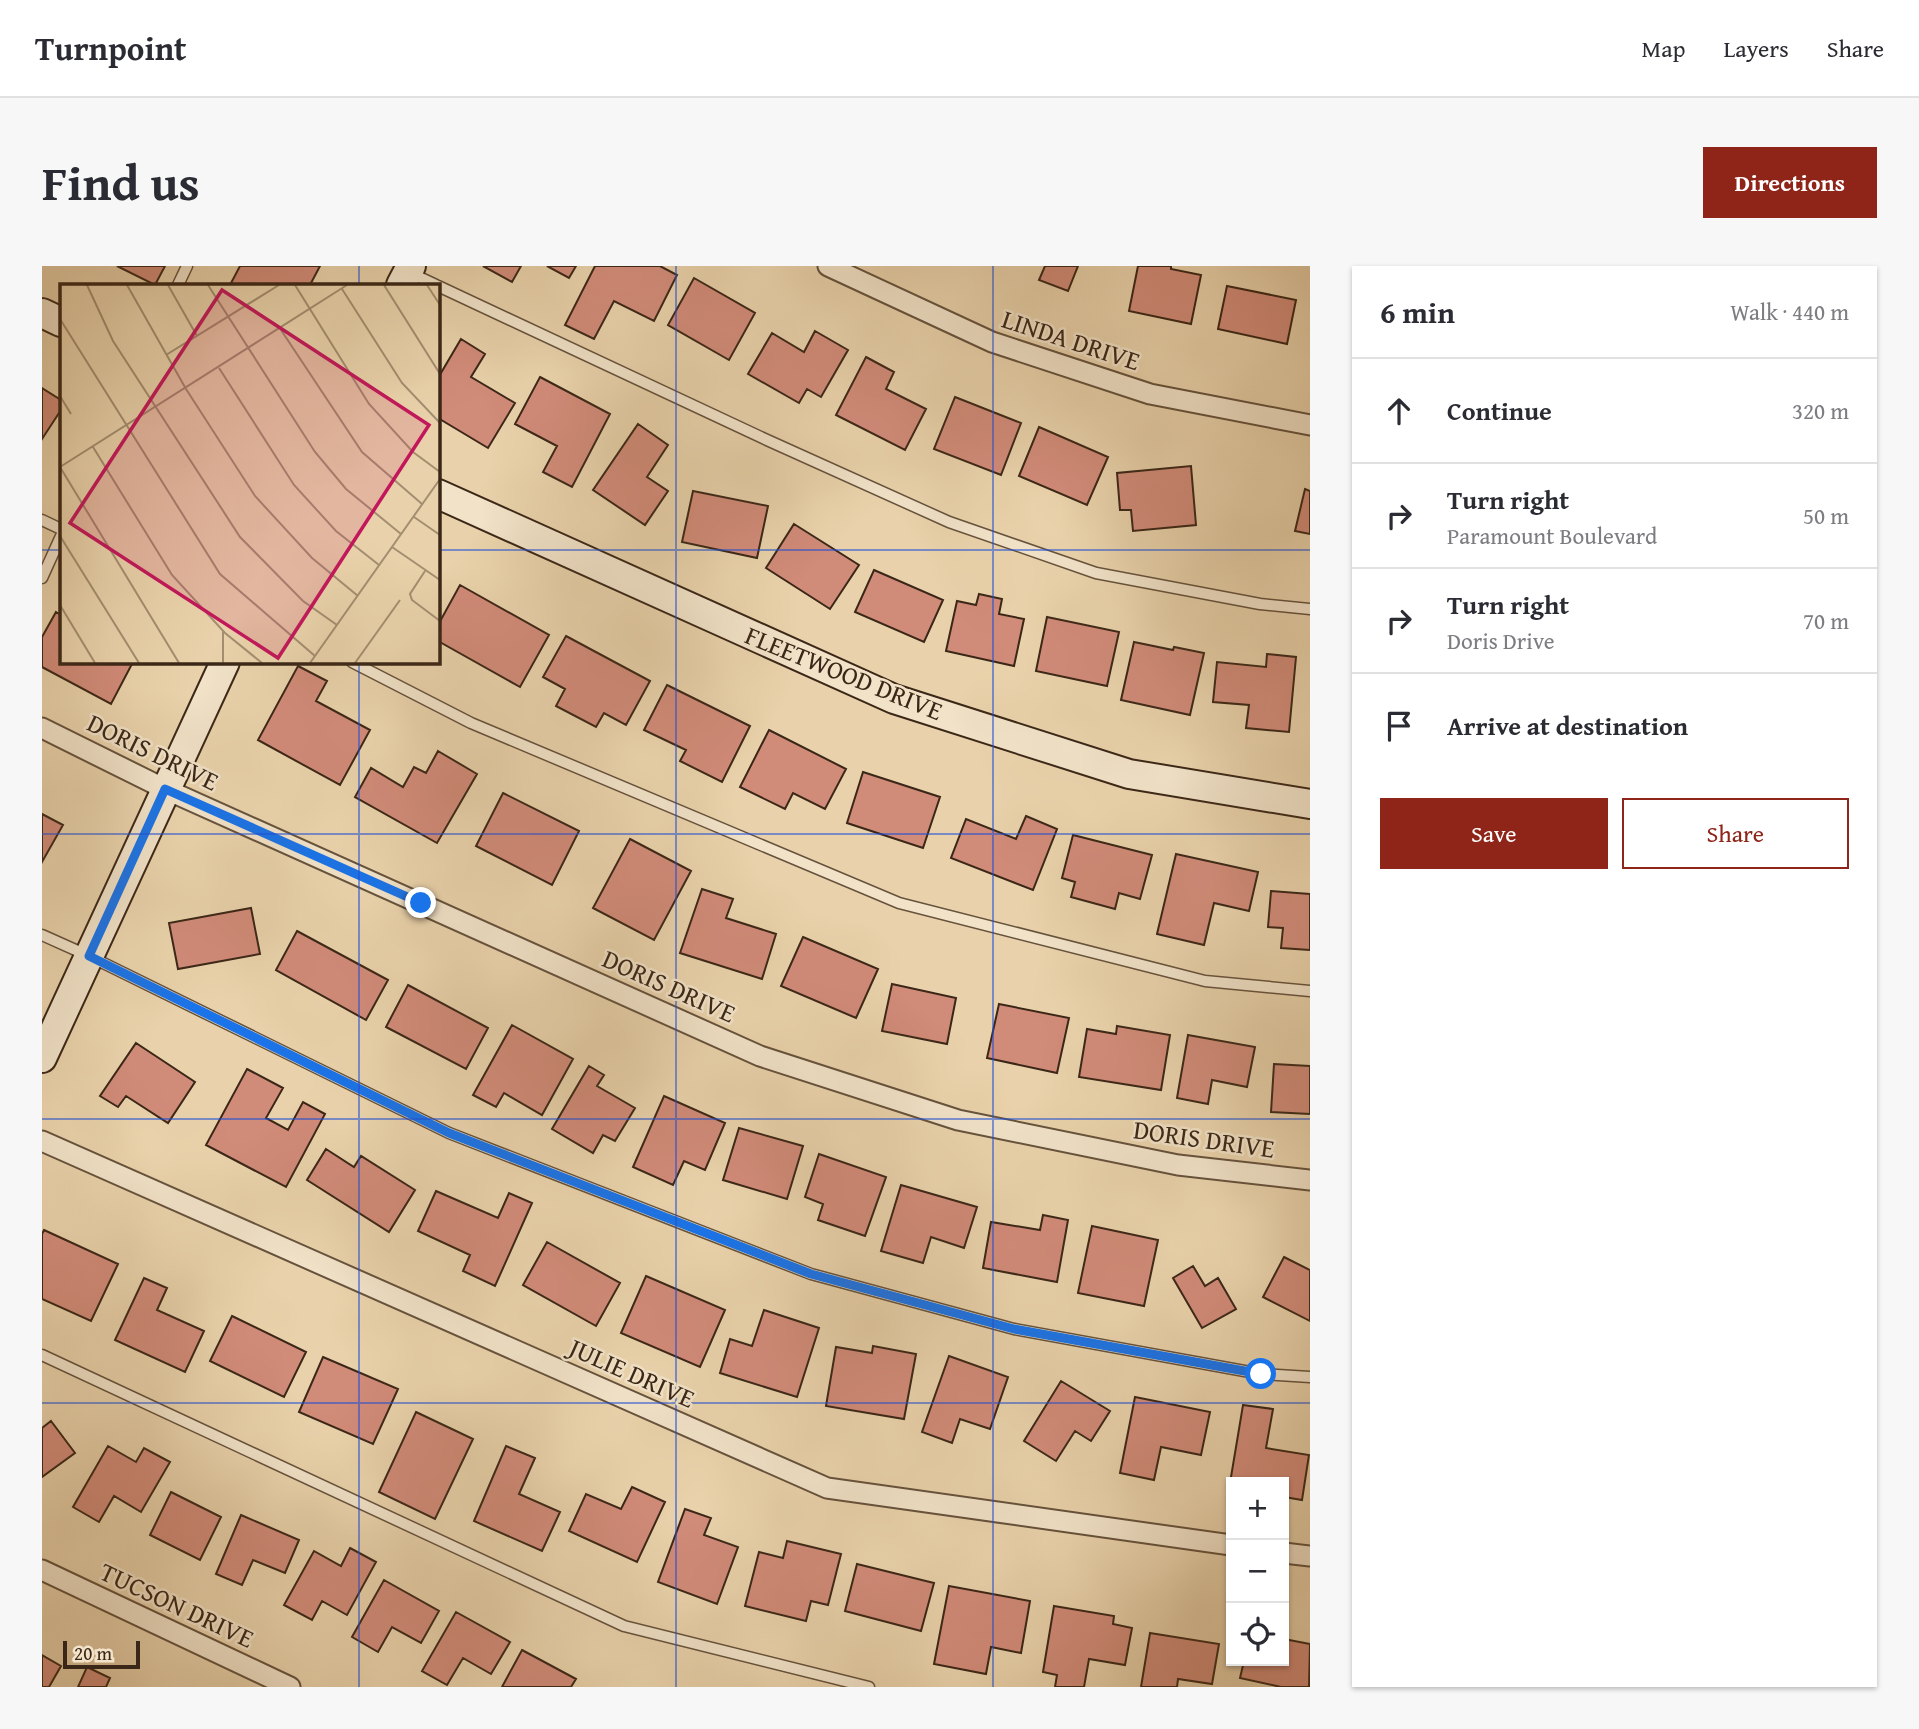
<!DOCTYPE html>
<html lang="en">
<head>
<meta charset="utf-8">
<style>
  :root { --surface:#fff; --page:#f7f7f7; --text:#2b2b33; --muted:#7c7c81; --line:#e1e1e2; --accent:#8f2418 }
  body { margin:0; font-family:"Gentium Book Plus",serif; background:var(--page); color:var(--text) }
  .controls { position:absolute; right:21px; bottom:21px; display:grid; overflow:hidden; border-radius:0px; box-shadow:0 2px 5px #0004 }
  .controls button { width:63px; height:63px; display:grid; place-items:center; padding:0; border:0; border-bottom:2px solid var(--line); background:var(--surface); color:var(--text); font:35px sans-serif }
  .scale { position:absolute; left:21px; bottom:18px; width:77px; box-sizing:border-box; padding-left:7px; border:4px solid #3b2717; border-top:0; font-size:19px; line-height:24px; white-space:nowrap; color:#3b2717; -webkit-text-stroke:5px #f1e2c8; paint-order:stroke }
  .stop { position:absolute; width:21px; height:21px; margin:-16px; border:5px solid #1a73e8; border-radius:50%; background:#fff }
  .stop.end { background:#1a73e8; border-color:#fff; box-shadow:0 2px 7px #0008 }
  .list { margin:0; padding:0; list-style:none }
  h2 { display:flex; justify-content:space-between; align-items:center; height:91px; margin:0; padding:0 28px; font-size:30px }
  h2 small { font-size:23px; font-weight:400; color:var(--muted) }
  .list li { display:grid; grid-template-columns:46px 1fr auto; gap:21px; align-items:center; box-sizing:border-box; height:105px; padding:0 28px; border-top:2px solid var(--line) }
  .list b { display:block; font-size:26px; white-space:nowrap }
  .list p { margin:0; font-size:23px; white-space:nowrap; color:var(--muted) }
  .list em { font-size:23px; font-style:normal; color:var(--muted) }
  .actions { display:flex; gap:14px; padding:21px 28px }
  .actions a { flex:1; padding:16px 0; border:2px solid var(--accent); border-radius:0px; text-align:center; font-size:24px; color:var(--accent) }
  .actions .main { background:var(--accent); color:#fff }
  .icon { flex:none; width:38px; height:38px; fill:none; stroke:currentColor; stroke-width:2; stroke-linecap:round; stroke-linejoin:round }
  .map { position:relative; flex:none; width:1268px; height:1421px; overflow:hidden; border-radius:0px }
  header { display:flex; align-items:center; gap:42px; box-sizing:border-box; height:98px; padding:0 35px; background:var(--surface); border-bottom:2px solid var(--line) }
  header strong { font-size:33px }
  nav { display:flex; gap:38px; margin-inline-start:auto; font-size:24px }
  .intro { display:flex; align-items:center; justify-content:space-between; box-sizing:border-box; height:168px; padding:0 42px }
  h1 { margin:0; font-size:49px }
  .button { padding:18px 32px; border-radius:0px; background:var(--accent); color:#fff; font-size:24px; font-weight:700 }
  main { display:flex; gap:42px; padding:0 42px }
  aside { flex:1; background:var(--surface); border-radius:0px; box-shadow:0 2px 5px #0004 }
  .map>svg:first-child { display:block }
</style>
</head>
<body>
<header>
<strong>Turnpoint</strong>
<nav><a>Map</a><a>Layers</a><a>Share</a></nav>
</header>
<div class="intro"><h1>Find us</h1><a class="button">Directions</a></div>
<main>
<div class="map">
<svg width="1268" height="1421" viewBox="0 0 1268 1421">
  <rect width="100%" height="100%" fill="#e9d2ab"/>
  <filter id="stains"><feTurbulence type="fractalNoise" baseFrequency=".00286" numOctaves="4"/><feColorMatrix values="0 0 0 0 .2 0 0 0 0 .09 0 0 0 0 .02 0 0 0 .5 -.17"/></filter>
  <radialGradient id="worn" r=".72"><stop offset=".6" stop-color="#630" stop-opacity="0"/><stop offset="1" stop-color="#630" stop-opacity=".3"/></radialGradient>
  <path fill="#d18b79" stroke="#3b2717" stroke-width="2" d="M75,0H123L113,19Z
    M198,0H278L268,19H188Z
    M441,0H479L470,16Z
    M505,0H534L527,12Z
    M553,0H618L635,9L612,55L572,35L552,73L523,59Z
    M1003,0H1036L1026,25L997,14Z
    M1096,0H1129V3L1159,9L1149,58L1087,45Z
    M652,12L713,47L687,94L626,59Z
    M1185,20L1254,34L1245,78L1176,63Z
    M773,65L806,84L779,131L765,123L757,137L706,108L730,67L762,86Z
    M419,73L443,88L429,111L473,137L446,182L396,152V112Z
    M824,91L852,106L844,123L884,143L863,184L794,149Z
    M498,111L568,148L530,221L501,206L515,180L473,158Z
    M0,122L19,134V144L0,173Z
    M913,131L979,157L959,209L892,183Z
    M596,158L626,179L605,211L626,225L603,259L551,224Z
    M997,161L1066,191L1045,239L977,210Z
    M1149,200L1154,259L1091,265L1089,244H1078L1075,207Z
    M1263,223L1268,225V268L1253,265Z
    M651,225L726,240L715,292L640,276Z
    M752,258L817,299L788,343L724,302Z
    M832,304L901,334L882,376L813,346Z
    M418,319L507,369L478,421L396,375V359Z
    M937,328L960,333L957,348L982,353L972,400L904,385L915,335L934,339Z
    M14,346L19,349V396H91L69,438L0,401V371Z
    M1005,351L1077,366L1065,420L994,405Z
    M524,370L608,415L584,459L562,447L554,461L514,440L523,423L501,411Z
    M1092,376L1131,384L1132,381L1162,387L1148,449L1079,434Z
    M1225,388L1254,391L1247,466L1204,462L1207,439L1171,436L1175,396L1224,401Z
    M256,400L285,415L274,435L328,464L298,519L216,474Z
    M625,419L708,460L680,516L638,495L644,484L602,464Z
    M727,464L804,503L783,543L751,527L743,543L698,521Z
    M396,485L435,508L395,577L313,531L329,502L361,521L372,501L384,507Z
    M821,506L898,531L881,582L805,557Z
    M461,527L537,565L510,619L434,580Z
    M0,548L21,559L0,596Z
    M984,550L1015,563L991,624L909,592L924,553L974,573Z
    M1031,569L1110,589L1098,633L1077,627L1073,643L1029,631L1033,616L1020,612Z
    M588,573L649,605L612,674L551,642Z
    M1134,588L1216,606L1207,645L1172,637L1162,679L1115,668Z
    M660,623L691,633L684,652L734,668L720,713L638,687Z
    M1229,625L1268,628V684L1239,682L1241,662L1226,661Z
    M209,642L218,688L136,703L127,657Z
    M255,665L346,714L324,754L234,704Z
    M761,671L836,703L814,752L739,720Z
    M850,718L914,732L905,778L840,765Z
    M366,719L446,762L424,803L344,761Z
    M957,738L1027,752L1015,807L945,792Z
    M470,759L531,793L500,849L462,827L454,841L431,829Z
    M1075,760L1128,769L1119,824L1037,811L1045,763L1074,768Z
    M1146,769L1213,781L1205,821L1170,814L1166,838L1135,832Z
    M94,777L153,816L126,857L84,830L76,841L58,830Z
    M1232,798L1268,800V848L1229,846Z
    M547,800L562,809L555,820L593,842L573,875L561,869L551,887L510,863Z
    M205,803L241,822L224,852L246,864L261,836L283,848L244,921L164,879Z
    M622,830L683,857L663,904L642,895L631,919L591,901Z
    M697,862L761,880L745,933L681,914Z
    M284,883L312,901L319,890L373,924L347,966L265,914Z
    M777,888L844,911L823,970L776,954L781,938L763,931Z
    M859,919L935,941L922,982L889,971L881,997L839,985Z
    M394,925L456,952L467,927L490,937L453,1020L421,1005L428,989L376,965Z
    M1001,949L1026,954L1015,1016L941,1002L949,956L998,964Z
    M1050,960L1116,974L1102,1040L1036,1027Z
    M2,964L76,998L49,1055L0,1033V968Z
    M505,976L578,1017L554,1060L481,1019Z
    M1242,991L1268,1004V1055L1221,1031Z
    M1151,1000L1163,1020L1176,1012L1194,1043L1160,1062L1131,1012Z
    M604,1010L683,1044L658,1101L579,1067Z
    M102,1012L125,1022L115,1044L162,1065L143,1106L73,1074Z
    M722,1044L777,1062L755,1131L678,1107L688,1073L710,1080Z
    M190,1050L264,1086L242,1131L168,1095Z
    M831,1080L874,1088L862,1153L784,1140L794,1081L830,1087Z
    M907,1090L966,1111L948,1163L918,1153L910,1177L880,1166Z
    M281,1091L356,1123L331,1178L257,1146Z
    M1019,1115L1068,1145L1049,1175L1033,1165L1014,1195L982,1175Z
    M1093,1131L1168,1146L1159,1189L1119,1181L1112,1214L1078,1207Z
    M1201,1139L1231,1143L1224,1182L1267,1189L1260,1234L1242,1231V1216H1189V1223H1187Z
    M374,1146L431,1173L393,1253L337,1226Z
    M9,1155L33,1187L0,1211V1162Z
    M66,1180L94,1196L102,1182L128,1196L99,1246L72,1230L57,1256L31,1241Z
    M464,1180L493,1192L477,1228L518,1246L500,1285L432,1255Z
    M590,1221L623,1236L595,1296L527,1265L544,1228L579,1243Z
    M129,1226L179,1251L158,1294L108,1269Z
    M643,1243L669,1252L662,1269L696,1281L675,1338L616,1316Z
    M199,1249L257,1274L243,1307L211,1294L200,1319L174,1308Z
    M745,1275L799,1288L786,1339L769,1335L764,1355L703,1340L717,1286L741,1292Z
    M308,1282L334,1296L305,1349L280,1335L270,1354L242,1339L272,1285L299,1300Z
    M815,1298L892,1317L879,1365L803,1345Z
    M342,1314L397,1345L379,1377L350,1361L336,1386L310,1371Z
    M907,1320L988,1335L979,1387L949,1381L944,1408L892,1398Z
    M1012,1340L1072,1350L1071,1358L1090,1362L1083,1399L1047,1393L1042,1421H1013L1015,1409L1001,1406Z
    M414,1346L468,1376L449,1408L421,1392L405,1419L380,1405Z
    M1108,1367L1177,1378L1170,1418L1136,1413L1135,1421H1099Z
    M1242,1373L1268,1378L1267,1421H1239L1198,1412L1202,1395H1242Z
    M480,1384L534,1413L529,1421H460Z
    M0,1389L19,1400L7,1421H0Z
    M45,1401L68,1412L64,1421H36Z"/>
  <g fill="none" stroke-linecap="round" stroke-linejoin="round">
    <defs>
      <path id="lane" d="M366,6L394,19
        M136,19L145,0
        M396,20L725,174L907,256L1054,307L1218,338L1268,343
        M0,254L19,263
        M0,312L19,270
        M310,396L429,457L857,637L1163,715L1268,725
        M0,669L47,690L407,867L769,1008L972,1063L1219,1108L1268,1111
        M0,1089L582,1360L827,1421"/>
      <path id="street" d="M786,0L950,76L1108,128L1268,159
        M0,462L123,523L718,790L916,854L1136,899L1268,914
        M0,875L785,1222L1189,1279
        M1242,1287L1268,1290
        M0,1304L248,1421"/>
      <path id="secondary" d="M359,19L369,0
        M0,47L19,56
        M396,228L852,433L1087,508L1268,538
        M0,792L183,396"/>
    </defs>
    <use href="#lane" stroke="#66523c" stroke-width="13"/>
    <use href="#street" stroke="#66523c" stroke-width="23"/>
    <use href="#secondary" stroke="#3b2717" stroke-width="32"/>
    <use href="#lane" stroke="#f1e2c8" stroke-width="10"/>
    <use href="#street" stroke="#f1e2c8" stroke-width="19"/>
    <use href="#secondary" stroke="#f1e2c8" stroke-width="28"/>
  </g>
  <g fill="none" stroke-linecap="round" stroke-linejoin="round">
    <path stroke="#1a73e8" stroke-width="9" d="M379,637L123,523L47,690L407,867L769,1008L972,1063L1219,1108"/>
  </g>
  <path fill="none" stroke="#1d4ed8" stroke-width="2" stroke-opacity="0.55" d="M317,0V19M634,0V1421M951,0V1421M0,284H19M396,284H1268M317,396V1421M0,568H1268M0,853H1268M0,1137H1268"/>
  <g text-anchor="middle" stroke-width="5" stroke-linejoin="round" paint-order="stroke">
    <g font-size="26" fill="#3b2717" stroke="#f1e2c8">
      <text transform="translate(1029 74) rotate(18)" y="9">LINDA DRIVE</text>
      <text transform="translate(802 407) rotate(22)" y="9">FLEETWOOD DRIVE</text>
      <text transform="translate(111 486) rotate(26)" y="9">DORIS DRIVE</text>
      <text transform="translate(627 720) rotate(24)" y="9">DORIS DRIVE</text>
      <text transform="translate(1162 873) rotate(8)" y="9">DORIS DRIVE</text>
      <text transform="translate(590 1107) rotate(24)" y="9">JULIE DRIVE</text>
      <text transform="translate(135 1339) rotate(25)" y="9">TUCSON DRIVE</text>
    </g>
  </g>
  <g transform="translate(18 18)">
    <rect width="380" height="380" fill="#e9d2ab"/>
    <path fill="none" stroke="#a38e70" stroke-width="2" d="M27,1L53,57L180,253L243,317L277,341M67,1L126,105L195,212L252,274L298,312M108,1L137,52M148,1L255,168L286,205L341,250M235,1L309,120L353,168L380,188M324,1L380,90M367,1L380,21M282,5L342,99L380,139M0,35L160,290L255,372M221,46L302,168L362,220M106,71L219,1M159,84L234,201L276,247L319,281M0,112L11,130M33,163L112,291L165,349L202,379M0,183L119,379M0,183L287,1M354,233L380,251M0,252L79,379M332,263L380,296M365,287L350,310L352,316L380,337M0,321L35,379M163,379V347M250,379L380,195M295,379L340,316"/>
    <path fill="#c2185b" fill-opacity="0.15" stroke="#c2185b" stroke-width="3.5" d="M162,6L369,141L218,374L10,239Z"/>
    <rect width="380" height="380" fill="none" stroke="#3b2717" stroke-width="3.5"/>
  </g>
  <rect width="100%" height="100%" filter="url(#stains)"/>
  <rect width="100%" height="100%" fill="url(#worn)"/>
</svg>
<div class="controls">
<button>+</button>
<button>−</button>
<button><svg class="icon" aria-label="locate" viewBox="0 0 24 24"><circle cx="12" cy="12" r="6"/><path d="M12 2v4M12 18v4M2 12h4M18 12h4"/></svg></button>
</div>
<div class="scale">20 m</div>
<div class="stop" style="left:1219px;top:1108px"></div>
<div class="stop end" style="left:379px;top:637px"></div>
</div>
<aside>
<h2>6 min<small>Walk · 440 m</small></h2>
<ul class="list">
<li><svg class="icon" aria-label="ahead" viewBox="0 0 24 24"><path d="M12 20V5M6 11l6-6 6 6"/></svg><div><b>Continue</b></div><em>320 m</em></li>
<li><svg class="icon" aria-label="right" viewBox="0 0 24 24"><path d="M7 20v-9h11M14 6l5 5-5 5"/></svg><div><b>Turn right</b><p>Paramount Boulevard</p></div><em>50 m</em></li>
<li><svg class="icon" aria-label="right" viewBox="0 0 24 24"><path d="M7 20v-9h11M14 6l5 5-5 5"/></svg><div><b>Turn right</b><p>Doris Drive</p></div><em>70 m</em></li>
<li><svg class="icon" aria-label="arrive" viewBox="0 0 24 24"><path d="M6 21V4h12l-3 4 3 4H6"/></svg><div><b>Arrive at destination</b></div></li>
</ul>
<div class="actions"><a class="main">Save</a><a>Share</a></div>
</aside>
</main>
</body>
</html>
